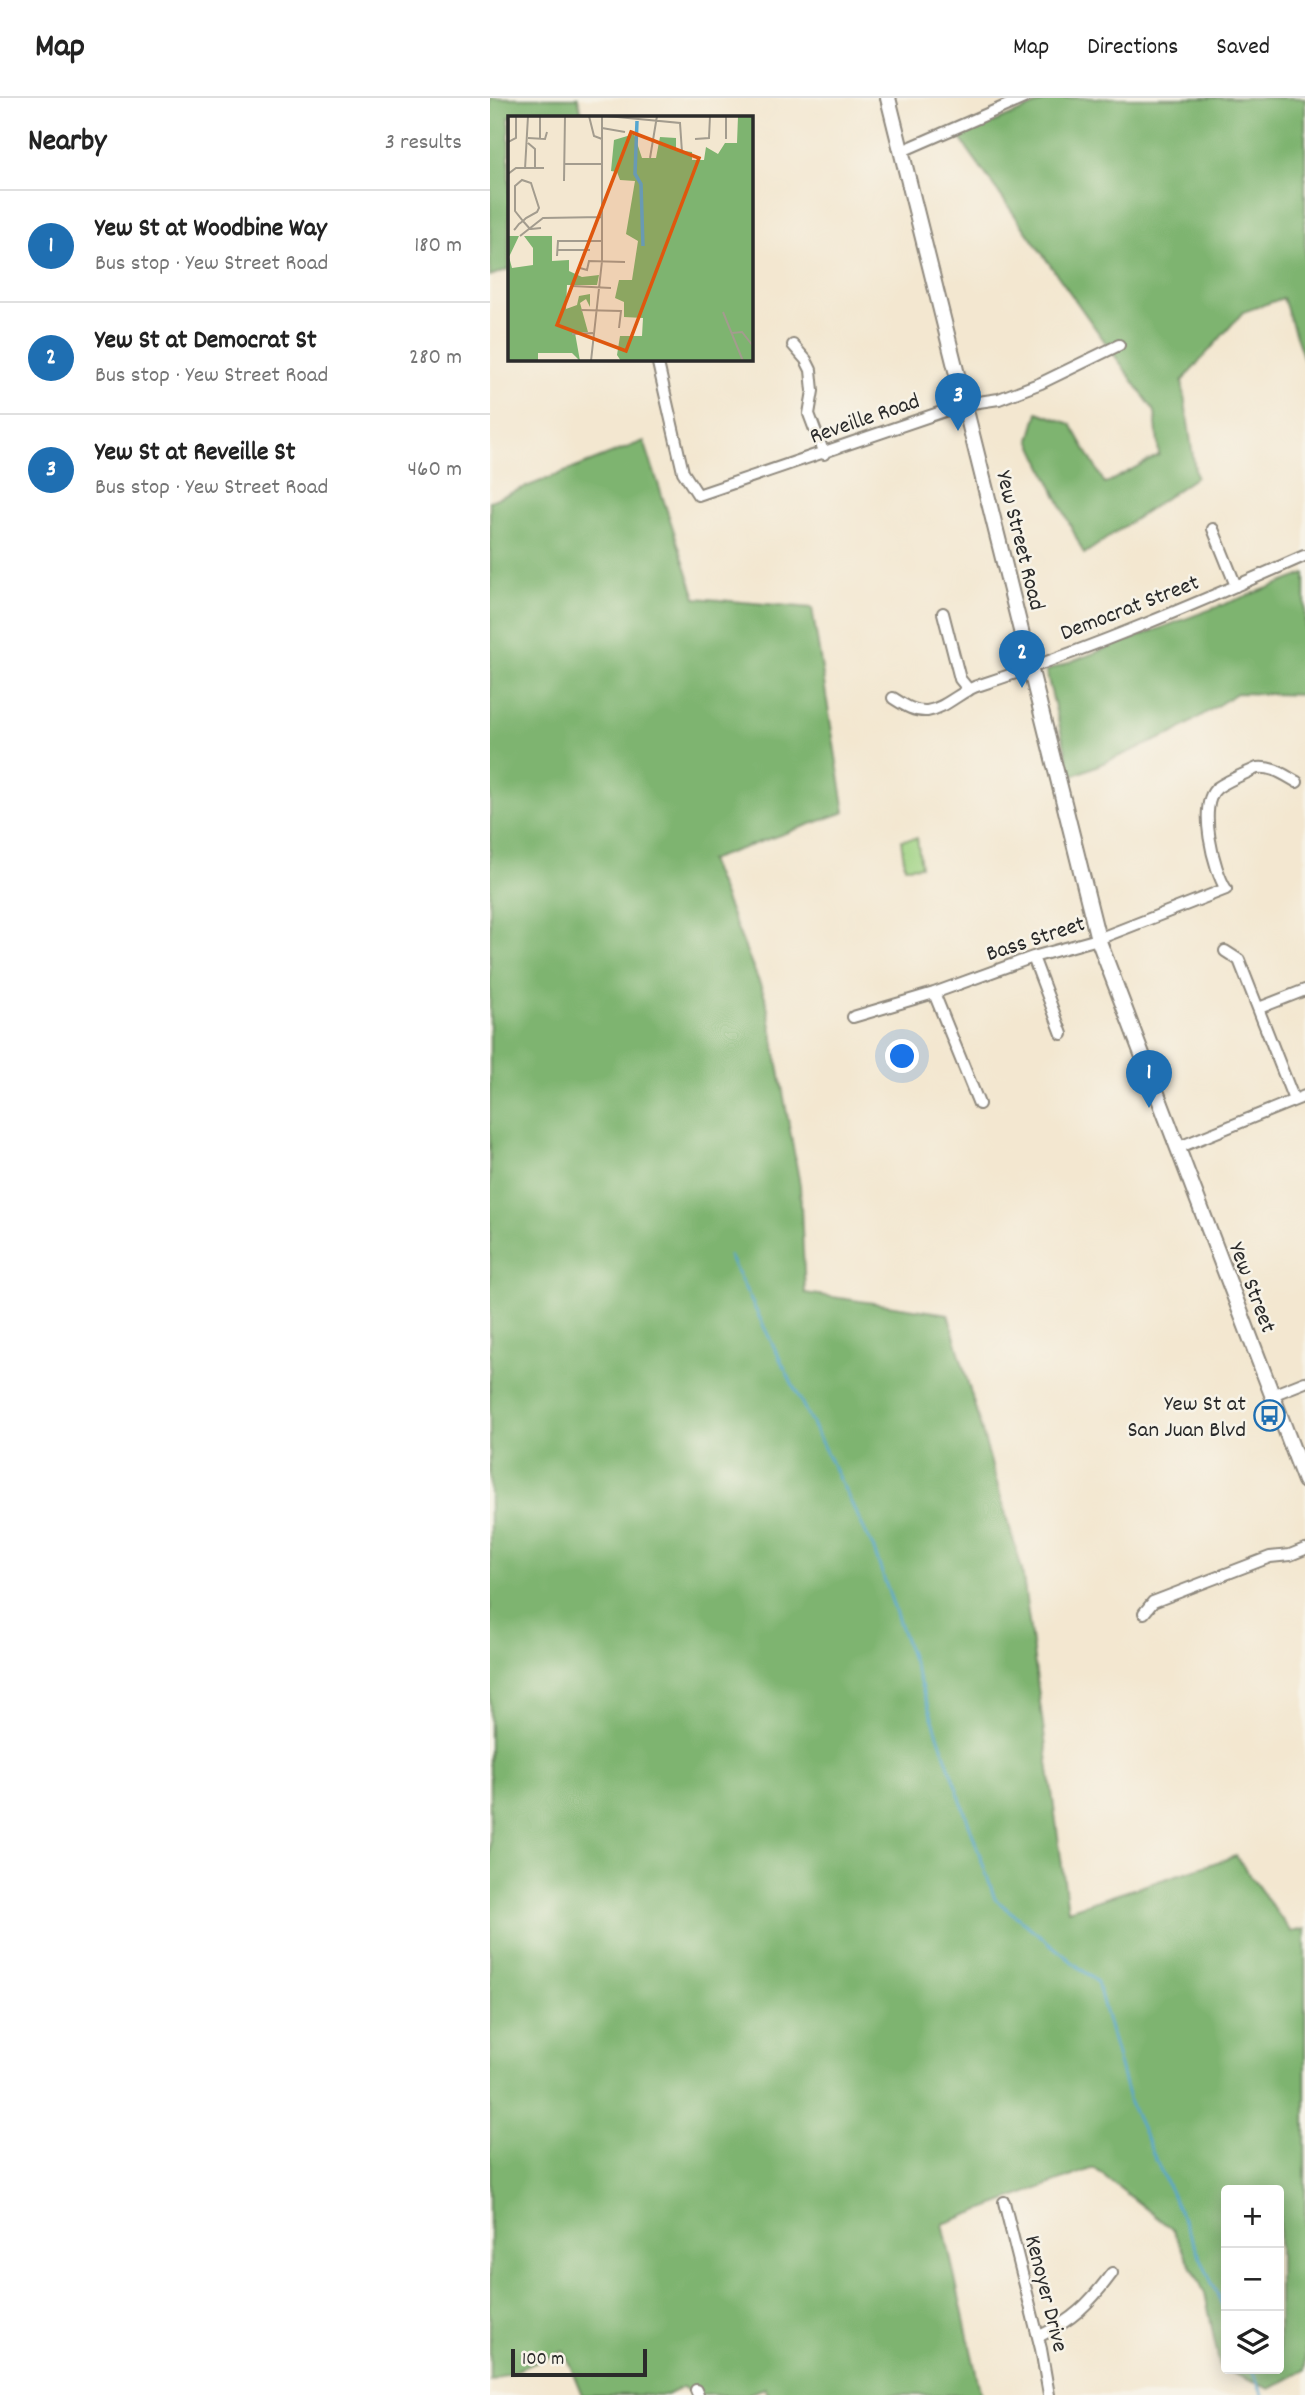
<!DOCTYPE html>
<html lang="en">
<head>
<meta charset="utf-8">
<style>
  :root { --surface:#fff; --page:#f2f2f2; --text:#222; --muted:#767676; --line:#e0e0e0; --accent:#1f6fb2 }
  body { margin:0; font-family:Dekko,sans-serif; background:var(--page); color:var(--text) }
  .controls { position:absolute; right:21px; bottom:21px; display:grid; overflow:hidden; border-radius:7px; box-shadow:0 4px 18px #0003 }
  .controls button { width:63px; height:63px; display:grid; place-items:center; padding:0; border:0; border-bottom:2px solid var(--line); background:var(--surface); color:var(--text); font:35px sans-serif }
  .scale { position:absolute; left:21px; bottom:18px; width:136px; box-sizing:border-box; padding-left:7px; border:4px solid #2b2b2b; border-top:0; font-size:19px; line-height:24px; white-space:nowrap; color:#2b2b2b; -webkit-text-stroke:5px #f7f3e8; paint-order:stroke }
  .you { position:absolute; left:413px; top:959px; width:24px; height:24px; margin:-18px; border:5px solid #fff; border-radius:50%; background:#1a73e8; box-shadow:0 0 0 10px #1a73e833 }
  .badge { display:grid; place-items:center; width:46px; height:46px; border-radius:50%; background:var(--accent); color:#fff; font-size:23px; font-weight:700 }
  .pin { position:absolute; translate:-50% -58px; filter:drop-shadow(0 2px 4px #0008) }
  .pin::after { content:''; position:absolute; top:37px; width:24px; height:21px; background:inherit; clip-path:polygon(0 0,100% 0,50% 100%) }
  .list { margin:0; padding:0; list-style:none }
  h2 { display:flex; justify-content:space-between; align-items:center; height:91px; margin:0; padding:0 28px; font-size:30px }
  h2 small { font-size:23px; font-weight:400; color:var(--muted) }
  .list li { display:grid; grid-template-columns:46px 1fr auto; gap:21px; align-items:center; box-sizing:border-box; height:112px; padding:0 28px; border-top:2px solid var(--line) }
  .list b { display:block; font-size:26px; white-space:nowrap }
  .list p { margin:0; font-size:23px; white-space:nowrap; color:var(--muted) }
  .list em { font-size:23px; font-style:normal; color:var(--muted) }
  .icon { flex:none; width:38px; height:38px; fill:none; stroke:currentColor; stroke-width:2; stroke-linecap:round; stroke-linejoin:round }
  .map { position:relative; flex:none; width:815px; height:2297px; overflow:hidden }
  header { display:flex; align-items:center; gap:42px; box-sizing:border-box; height:98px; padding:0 35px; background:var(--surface); border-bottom:2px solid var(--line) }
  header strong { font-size:33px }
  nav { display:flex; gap:38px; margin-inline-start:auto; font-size:24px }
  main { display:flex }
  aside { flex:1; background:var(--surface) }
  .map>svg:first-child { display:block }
</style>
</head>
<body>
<header>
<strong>Map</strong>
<nav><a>Map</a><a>Directions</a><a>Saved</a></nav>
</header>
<main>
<aside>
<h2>Nearby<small>3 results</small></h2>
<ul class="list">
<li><span class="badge">1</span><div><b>Yew St at Woodbine Way</b><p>Bus stop · Yew Street Road</p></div><em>180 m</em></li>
<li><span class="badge">2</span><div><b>Yew St at Democrat St</b><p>Bus stop · Yew Street Road</p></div><em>280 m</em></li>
<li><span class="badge">3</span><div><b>Yew St at Reveille St</b><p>Bus stop · Yew Street Road</p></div><em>460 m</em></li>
</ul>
</aside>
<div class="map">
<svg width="815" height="2297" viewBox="0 0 815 2297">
  <rect width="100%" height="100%" fill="#f7f3e8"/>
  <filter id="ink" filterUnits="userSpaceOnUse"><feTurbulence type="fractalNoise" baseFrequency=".0143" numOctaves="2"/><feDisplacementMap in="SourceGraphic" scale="14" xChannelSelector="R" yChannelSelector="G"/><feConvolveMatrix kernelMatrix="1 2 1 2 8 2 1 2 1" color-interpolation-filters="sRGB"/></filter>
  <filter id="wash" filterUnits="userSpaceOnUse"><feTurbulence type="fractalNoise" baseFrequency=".00686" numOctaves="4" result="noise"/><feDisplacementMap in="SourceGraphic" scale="28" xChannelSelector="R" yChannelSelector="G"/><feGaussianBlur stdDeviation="1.57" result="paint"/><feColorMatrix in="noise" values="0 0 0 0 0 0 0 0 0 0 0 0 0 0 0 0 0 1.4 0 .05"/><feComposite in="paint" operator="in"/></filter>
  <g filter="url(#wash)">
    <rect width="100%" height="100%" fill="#f3e7d0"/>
    <path fill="#9ed282" stroke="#647e56" stroke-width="2" d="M427,740L431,768L415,769L411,742Z"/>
    <path fill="#7eb470" stroke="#54704e" stroke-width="2" fill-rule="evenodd" d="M0,0H88L93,19H19V171L0,178Z
      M562,0H815V265L793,200L753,214L692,283L706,379L594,456L540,342L548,314L581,326L615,386L669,357L665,314L469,39Z
      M154,343L206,500L322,510L355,714L219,762L276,901L310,1087L315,1195L458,1216L532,1472L578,1812L746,1758L801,1834L815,1831V2272L780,2291L730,2270L715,2195L683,2132L604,2070L453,2126L491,2297H278L275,2290L255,2297H203L193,2289L176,2297H92L74,2253L0,2283V403ZM736,2092H789V2271H736Z
      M815,476V597L747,595L684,635L582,678L556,573Z"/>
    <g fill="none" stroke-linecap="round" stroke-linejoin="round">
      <path stroke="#55a6d0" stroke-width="2.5" d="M239,1158L383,1449L505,1801L607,1884L640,2005L736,2216
        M761,2271L773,2297"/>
    </g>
  </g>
  <g filter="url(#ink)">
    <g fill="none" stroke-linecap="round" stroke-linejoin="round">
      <defs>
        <path id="minor" d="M412,53L534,0
          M303,247L316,262L321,272L323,293L319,316L334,356
          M167,261L193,374L208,397L475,306L509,301L551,285L629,247
          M723,431L746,488
          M453,515L470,581L479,592
          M403,600C414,607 424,614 437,613C457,610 471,592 490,587C600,551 708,505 814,458
          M735,853L749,862L804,1002
          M543,859L572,936
          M444,895L489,1006
          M769,910L815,892
          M363,919L444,895L543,859L608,841L736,791C724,773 707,706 727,690C738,682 754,676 767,670C783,668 794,677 807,684
          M687,1050L815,998
          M782,1297L815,1284
          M654,1515L663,1504L780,1459L800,1457L815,1451
          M514,2104L551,2251L559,2297
          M548,2239C583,2222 599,2206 622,2175
          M206,2292L208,2297"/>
        <path id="tertiary" d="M398,0L608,841L815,1383"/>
      </defs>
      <use href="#minor" stroke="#8f897e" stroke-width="14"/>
      <use href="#tertiary" stroke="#8f897e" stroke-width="18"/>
      <use href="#minor" stroke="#fff" stroke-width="10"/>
      <use href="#tertiary" stroke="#fff" stroke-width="14"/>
    </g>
  </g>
  <defs>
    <symbol id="bus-ring" viewBox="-11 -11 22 22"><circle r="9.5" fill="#f7f3e8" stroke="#1f6fb2" stroke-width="1.5"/><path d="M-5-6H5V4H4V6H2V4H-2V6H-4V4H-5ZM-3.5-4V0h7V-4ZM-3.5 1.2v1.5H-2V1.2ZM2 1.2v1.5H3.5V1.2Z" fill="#1f6fb2"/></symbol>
  </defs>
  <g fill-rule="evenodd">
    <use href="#bus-ring" x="762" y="1300" width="35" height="35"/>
  </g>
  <g text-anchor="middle" stroke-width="5" stroke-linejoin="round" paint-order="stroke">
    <g font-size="23" fill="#2b2b2b" stroke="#f7f3e8">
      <text transform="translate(374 319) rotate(-19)" y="8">Reveille Road</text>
      <text transform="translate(532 442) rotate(76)" y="8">Yew Street Road</text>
      <text transform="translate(639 508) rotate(-21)" y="8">Democrat Street</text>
      <text transform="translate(545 839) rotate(-18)" y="8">Bass Street</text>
      <text transform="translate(764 1189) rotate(69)" y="8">Yew Street</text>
      <text transform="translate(558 2195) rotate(76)" y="8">Kenoyer Drive</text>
    </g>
    <g font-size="23" fill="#2b2b2b" stroke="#f7f3e8" text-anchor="end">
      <text x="756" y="1312">Yew St at<tspan x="756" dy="26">San Juan Blvd</tspan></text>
    </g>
  </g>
  <g transform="translate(18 18)">
    <rect width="245" height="245" fill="#f3e7d0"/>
    <path d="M230,0H245V245H113L109,239L112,220H134L135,202L116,201V186L107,182L111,164H124L130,125L118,118L127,65L112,64L109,56L103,55L106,24L126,18L134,42H148L152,21L168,22V34L184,36V44H196L198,31L210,38L217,27H229ZM0,120H11L1,141L4,152L25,149V132L16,120H44V145L61,144V155L74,161L91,159L89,169H59L58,193L69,189L71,180L82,178V191L78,183L72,187L80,216L67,217L72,245L64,237H30V245H0Z" fill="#7eb470"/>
    <path fill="none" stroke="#55a6d0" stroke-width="3.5" d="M129,5L127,58L133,68L135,130"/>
    <path fill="none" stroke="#a39c8e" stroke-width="2" d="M32,0V22M81,0L86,20L94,23M99,0L172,7L174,36M94,12L117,16M20,22L37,23L39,16M187,23L201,22L202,0M218,23V0M0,26L8,22V0M20,27L27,33V52M142,42L149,0M57,48H94M17,53L20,0M0,58L8,52H36M56,65L57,0M6,114L7,113L11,108L15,105L18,102L29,96L31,92L23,67L14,64L7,70V95L15,105L22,113H23L33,112M12,120L35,102L94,101M49,134H82M49,140L50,125H94M72,152L79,154L81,145L117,146M64,170L103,172M73,194L113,195L111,212M215,196L235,245M224,217L234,216L245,230M64,218L85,217M83,245L94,145V0"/>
    <path fill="#df570e" fill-opacity="0.15" stroke="#df570e" stroke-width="3.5" d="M123,16L191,42L118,235L49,209Z"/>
    <rect width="245" height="245" fill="none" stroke="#2b2b2b" stroke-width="3.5"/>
  </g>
</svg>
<div class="controls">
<button>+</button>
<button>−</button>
<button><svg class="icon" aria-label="layers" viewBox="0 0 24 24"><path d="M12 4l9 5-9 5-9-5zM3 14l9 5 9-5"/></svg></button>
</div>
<div class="scale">100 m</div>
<div class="you"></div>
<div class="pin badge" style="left:659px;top:1010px">1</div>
<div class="pin badge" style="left:532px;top:590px">2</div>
<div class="pin badge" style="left:468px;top:333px">3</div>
</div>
</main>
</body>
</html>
